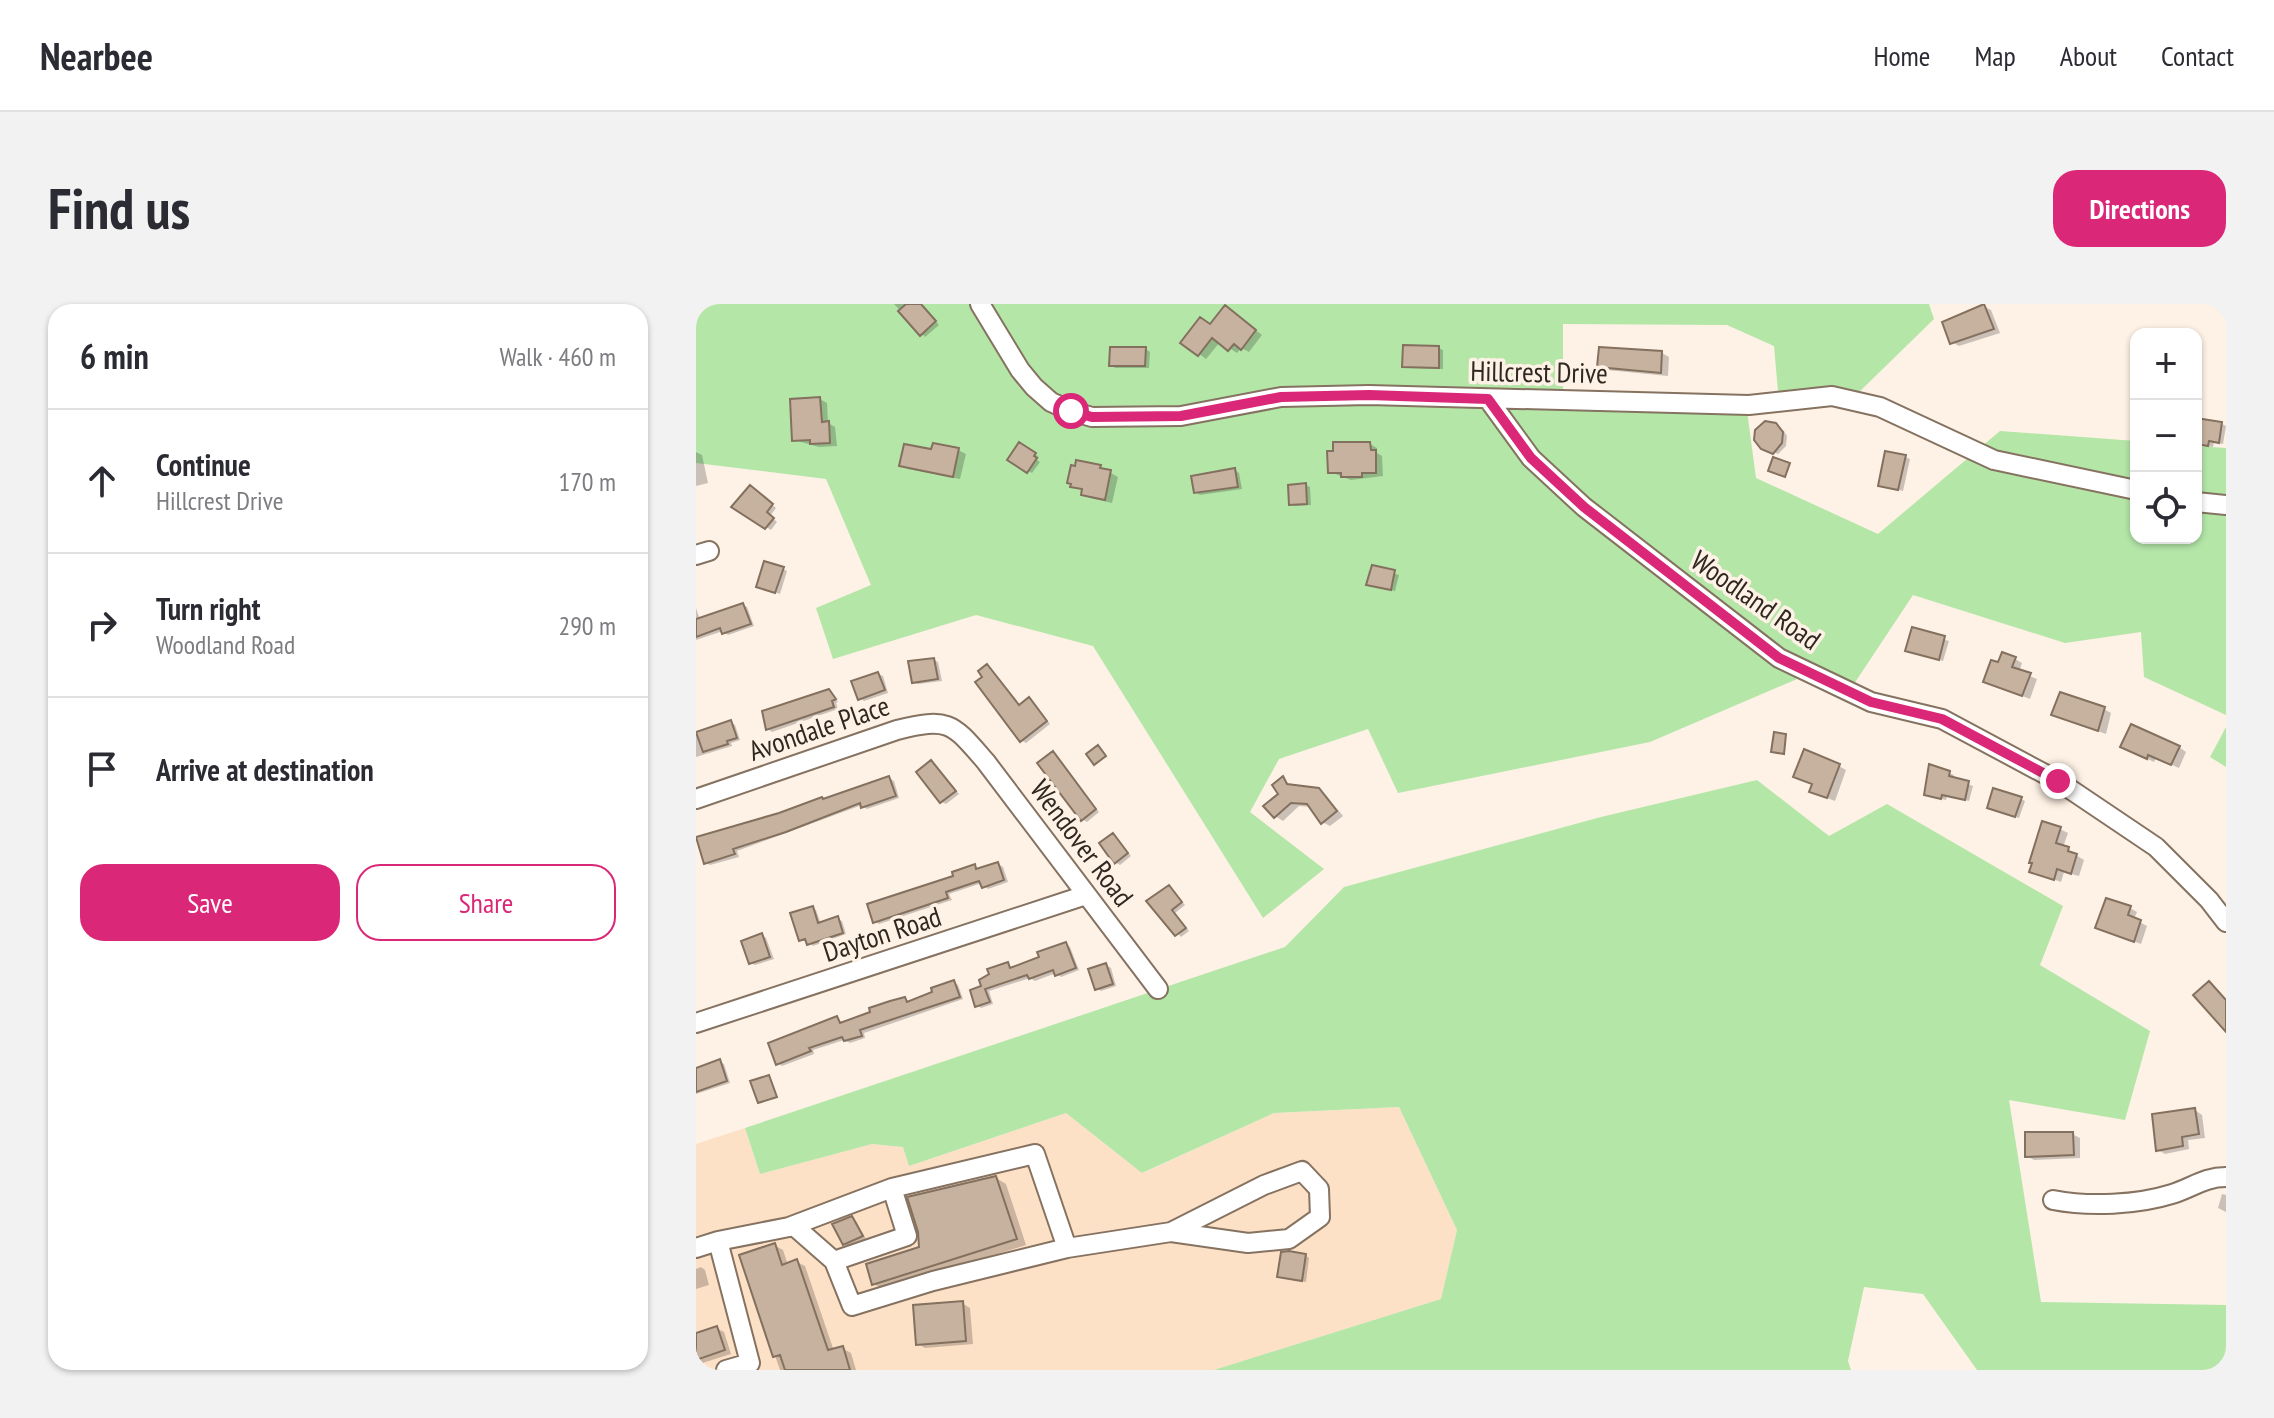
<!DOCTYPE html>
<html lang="en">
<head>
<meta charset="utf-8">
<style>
  :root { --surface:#fff; --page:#f2f2f3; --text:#2b2b33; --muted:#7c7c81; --line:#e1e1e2; --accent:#db2777 }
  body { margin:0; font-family:"PT Sans Narrow",sans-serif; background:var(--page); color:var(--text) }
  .controls { position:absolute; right:24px; top:24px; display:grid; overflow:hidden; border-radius:16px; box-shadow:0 2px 6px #0004 }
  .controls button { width:72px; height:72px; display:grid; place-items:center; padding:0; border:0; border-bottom:2px solid var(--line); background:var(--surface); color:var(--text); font:40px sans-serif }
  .stop { position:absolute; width:24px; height:24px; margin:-18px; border:6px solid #db2777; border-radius:50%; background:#fff }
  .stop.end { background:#db2777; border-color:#fff; box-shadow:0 2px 8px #0008 }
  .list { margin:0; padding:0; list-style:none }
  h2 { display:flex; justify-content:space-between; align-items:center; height:104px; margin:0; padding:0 32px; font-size:34px }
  h2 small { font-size:26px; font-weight:400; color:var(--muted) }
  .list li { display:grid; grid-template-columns:52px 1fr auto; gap:24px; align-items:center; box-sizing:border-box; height:144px; padding:0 32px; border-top:2px solid var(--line) }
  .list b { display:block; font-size:30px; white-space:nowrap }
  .list p { margin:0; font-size:26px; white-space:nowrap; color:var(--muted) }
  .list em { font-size:26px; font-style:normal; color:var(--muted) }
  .actions { display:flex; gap:16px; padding:24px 32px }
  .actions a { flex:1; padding:18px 0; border:2px solid var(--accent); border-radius:24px; text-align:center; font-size:28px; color:var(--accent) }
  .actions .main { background:var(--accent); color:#fff }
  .icon { flex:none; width:44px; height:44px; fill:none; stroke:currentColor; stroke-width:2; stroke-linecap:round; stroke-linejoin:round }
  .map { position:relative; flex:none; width:1530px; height:1066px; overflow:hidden; border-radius:24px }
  header { display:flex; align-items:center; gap:48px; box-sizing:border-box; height:112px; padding:0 40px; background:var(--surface); border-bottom:2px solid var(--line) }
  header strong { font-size:38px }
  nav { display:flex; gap:44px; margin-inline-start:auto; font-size:28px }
  .intro { display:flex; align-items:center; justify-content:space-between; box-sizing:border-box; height:192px; padding:0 48px }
  h1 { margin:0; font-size:56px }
  .button { padding:20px 36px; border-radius:24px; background:var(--accent); color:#fff; font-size:28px; font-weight:700 }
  main { display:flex; gap:48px; padding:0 48px }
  aside { flex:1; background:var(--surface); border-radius:24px; box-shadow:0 2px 6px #0004 }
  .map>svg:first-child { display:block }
</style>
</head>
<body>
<header>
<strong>Nearbee</strong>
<nav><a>Home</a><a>Map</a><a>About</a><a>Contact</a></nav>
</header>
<div class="intro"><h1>Find us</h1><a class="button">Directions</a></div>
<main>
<aside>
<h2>6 min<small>Walk · 460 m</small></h2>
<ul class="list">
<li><svg class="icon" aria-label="ahead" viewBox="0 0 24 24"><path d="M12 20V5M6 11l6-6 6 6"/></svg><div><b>Continue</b><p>Hillcrest Drive</p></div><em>170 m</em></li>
<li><svg class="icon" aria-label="right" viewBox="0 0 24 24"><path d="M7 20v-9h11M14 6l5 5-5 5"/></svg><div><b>Turn right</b><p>Woodland Road</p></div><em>290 m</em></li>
<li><svg class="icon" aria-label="arrive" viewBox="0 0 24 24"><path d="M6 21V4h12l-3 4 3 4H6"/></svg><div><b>Arrive at destination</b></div></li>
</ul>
<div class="actions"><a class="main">Save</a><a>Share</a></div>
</aside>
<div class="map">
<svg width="1530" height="1066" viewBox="0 0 1530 1066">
  <rect width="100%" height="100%" fill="#fef1e5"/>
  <path fill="#fde1c7" d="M703,803L761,926L745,995L518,1066H0V840L49,824L64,870L176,840L208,843L213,862L370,809L447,869L578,809Z"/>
  <path fill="#b4e6a8" d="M0,0H1233L1238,15L1157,94L1083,99L1078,42L1031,21L867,20V93L1050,99L1060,174L1182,230L1304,127L1440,137V234H1500V142L1530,144V411L1448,373L1445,328L1369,339L1217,291L1150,392L1108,372L954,438L702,489L672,425L583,455L554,508L628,565L567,614L397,342L280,311L137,355L120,304L175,281L130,175L0,159Z
    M1530,423V463L1514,453Z
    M1061,476L1133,532L1191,500L1367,602L1344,661L1454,727L1429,816L1313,796L1345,998L1530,1001V1066H1281L1227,990L1168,983L1152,1057L1155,1066H518L745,995L761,926L703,803L578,809L446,869L370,809L213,862L207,843L176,840L64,870L49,824L589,643L648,583L905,513Z"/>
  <path fill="#0003" d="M198,0H224L243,21L229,33Z
    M1287,2L1295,6L1304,29L1263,42L1256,38Z
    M536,8L566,31L553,48L545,44L541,49L524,38L510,55L487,38Z
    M743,44L747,46V65L713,64L708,62Z
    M450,45L454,48L453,64H419L415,61Z
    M966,49L973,53L972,72L911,66L903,62Z
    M124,95L131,99L132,119L139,123L141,142L123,143L98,136Z
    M1074,119L1088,127L1091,132L1090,142L1082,150L1072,146Z
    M1526,120L1530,122L1527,140L1518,138L1517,143L1500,141V125Z
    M324,140L343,153L341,156L344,158L336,169L314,155Z
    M674,140L681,144V149L686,152L687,172L655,176L634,168Z
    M262,146L270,150L264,175L212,165L205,161L237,147Z
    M0,148L6,151L12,179L0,182Z
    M1209,153L1214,155L1207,187L1185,181Z
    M404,163L422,173L416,199L394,194L387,190L388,187L377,182Z
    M539,166L543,169L546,185L504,191L499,188Z
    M610,181L614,183L615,201L599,202L595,199Z
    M59,186L80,204L74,212L81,218L75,226L38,202Z
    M677,263L703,271L699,287L677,282Z
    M87,265L91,267L84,290L66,284Z
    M47,301L51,303L58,322L32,331L27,327L0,336V304L4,316Z
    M1217,326L1253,337L1247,357L1212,346Z
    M1319,355L1326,359L1323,368L1341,375L1334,395L1290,378L1304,361Z
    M238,356L242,358L246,377L222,380L218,378Z
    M291,363L324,402L333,395L337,398L354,420L330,439L325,436L289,374Z
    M182,370L187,372L192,389L168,397L164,394Z
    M133,387L142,398L140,399L142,405L76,428L72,425Z
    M1408,405L1415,409L1410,430L1365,414Z
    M35,418L39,421L44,436L35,439L36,442L0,453V430Z
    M1483,443L1490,448L1483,464L1460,454L1458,458L1434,447Z
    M357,449L403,508L391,518L386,515Z
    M235,459L263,490L250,500L246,498Z
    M1143,462L1150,466L1139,497L1123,491L1118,481L1107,477Z
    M1253,469L1258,471L1256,475L1277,482L1273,497L1251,492L1250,496L1234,492Z
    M193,474L198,477L203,494L171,505L166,501L41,547L43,553L14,561L10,559L84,511Z
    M587,475L596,482L622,486L630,491L647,512L634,522L626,518L616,503L603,502L587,517L579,512Z
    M1325,495L1329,497L1323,514L1298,506Z
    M1364,525L1372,529L1367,543L1388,556L1383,572L1368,568L1365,578L1335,567Z
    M417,531L435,552L424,561L419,558Z
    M302,560L307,563L312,578L292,585L286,579L253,590L256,596L183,620L179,617L278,563L285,566Z
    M473,584L489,601L479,609L493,627L485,633L453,598Z
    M117,604L120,606L125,620L142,615L146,617L150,630L117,642L112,637L105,636Z
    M1434,604L1441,608L1438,615L1451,622L1445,640L1401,624Z
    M66,631L70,634L78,655L59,661L54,659Z
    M370,640L374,643L383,666L365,673L360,669L339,677L334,674L293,687L297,700L285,704L281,701L287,683L312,660L317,665L345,655Z
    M410,661L415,664L420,682L405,687L401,684Z
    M258,678L262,681L267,695L168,729L169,734L154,739L148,736L117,746L118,750L86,762L82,759L141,714L147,720L209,696L214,698Z
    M24,758L28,760L34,779L0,790V766Z
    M1499,806L1506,811L1509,834L1492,836L1493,845L1469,850L1462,846Z
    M1376,830L1384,834V854L1338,856L1331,852Z
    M300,874L310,880L330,941L188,986L178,980L226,945L224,928Z
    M1526,890L1530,891V908L1522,904Z
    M156,914L160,917L170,935L153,942L149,940Z
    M78,941L87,946L92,961L101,958L109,962L138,1047L146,1044L155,1049L160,1066H84L45,952Z
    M609,951L613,954L610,978L583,972Z
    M5,963L9,966L13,981L0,985V965Z
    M266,999L274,1004L277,1040L229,1044L222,1040Z
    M20,1024L28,1028L35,1050L0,1061V1031Z"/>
  <path fill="#c7b29f" stroke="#83705e" stroke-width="2" d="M210,0H225L240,17L224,32L202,7Z
    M1288,0L1298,25L1254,40L1246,18Z
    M529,1L560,26L545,46L538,40L532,47L516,34L502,52L484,39L504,13L514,20Z
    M707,41L743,42V64L706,63Z
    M414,43H450L449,62H413Z
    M903,43L966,47L965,69L901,63Z
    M124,93L126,118L133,117L134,139L114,140V136L96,137L94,95Z
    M1500,114L1526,118L1523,139L1513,137L1512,142L1500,140Z
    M1069,117L1080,119L1087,128L1086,139L1077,150L1065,145L1058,136L1059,126Z
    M323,138L340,149L338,152L341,154L331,169L311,156Z
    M637,138H674L675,146H680V169H666V173H645V169H632L631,147H637Z
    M237,139L263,144L257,173L203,162L208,140L235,145Z
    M1189,147L1210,151L1202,186L1182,182Z
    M1077,153L1094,159L1089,173L1072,167Z
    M380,156L405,161L404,164L415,166L409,196L385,191L386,185L374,183L375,180L371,179L375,161L379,162Z
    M539,164L542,183L498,189L495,172Z
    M610,179L611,200L593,201L592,181Z
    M54,181L77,200L71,208L78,214L69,225L35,203Z
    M68,257L88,263L79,289L60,283Z
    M676,261L699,266L695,286L670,281Z
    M47,299L55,320L26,330L24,324L0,333V315Z
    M1216,323L1249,332L1243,356L1209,347Z
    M1306,348L1320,353L1316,363L1335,369L1326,392L1287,378L1295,356L1302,358Z
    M238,354L242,375L216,379L212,357Z
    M291,360L323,401L333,393L351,417L324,438L279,378L286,373L282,367Z
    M182,368L189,386L162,396L155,377Z
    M133,385L140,395L136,397L138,403L70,426L66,407Z
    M1364,388L1409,403L1402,427L1355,411Z
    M35,416L41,434L31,437L32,440L7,448L0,428Z
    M1435,420L1484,442L1475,461L1452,451L1451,455L1424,443Z
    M1078,428L1090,430L1088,450L1075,448Z
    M402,441L410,452L398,461L390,450Z
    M1108,445L1144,460L1131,494L1113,488L1116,480L1097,473Z
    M357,447L400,505L385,517L341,459Z
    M235,456L260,487L244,499L220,468Z
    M1233,460L1254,467L1253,472L1273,477L1269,496L1246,491L1245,495L1228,491Z
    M193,472L200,492L165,504L164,499L90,528L37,545L39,550L8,560L0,533L83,509L126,493L127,495Z
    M587,472L591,480L623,484L641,507L625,520L611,500L595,499L578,514L567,502L582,490L576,481Z
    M1297,484L1326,493L1319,513L1291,504Z
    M1346,517L1365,523L1360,539L1373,543L1372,547L1381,550L1375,570L1361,565L1358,576L1333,568L1336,559H1333Z
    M417,529L432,549L418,560L403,539Z
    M302,558L308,576L286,584L283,577L250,588L252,594L177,619L171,600L257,572L256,568L279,560L280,565Z
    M473,581L486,598L476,606L490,624L479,632L450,597Z
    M1410,594L1435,602L1432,611L1445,616L1438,638L1399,624Z
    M117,602L122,619L142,612L147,629L111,641L109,635L103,637L94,609Z
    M66,629L74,653L53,660L45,637Z
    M370,638L380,664L359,672L357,666L333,675L331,671L289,685L294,698L279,703L274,686L285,682L283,676L293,670L291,665L312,658L314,664L343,653L341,648Z
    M410,659L417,680L399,686L392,665Z
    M258,676L264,693L164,726L166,732L148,737L146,733L113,744L115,747L80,761L72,739L141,712L144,719L174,708L173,704L194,697L209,693L211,698L236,688L235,684Z
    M1513,677L1530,696V728L1497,691Z
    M24,755L31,777L0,788V764Z
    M73,771L81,793L62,799L54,777Z
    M1499,804L1503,830L1486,833L1487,842L1460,847L1456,810Z
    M1329,828H1377L1378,851L1329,853Z
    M300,872L321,935L176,981L170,960L223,943L222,928L211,893Z
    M156,912L167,932L147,941L136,920Z
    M79,939L86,961L101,955L132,1046L147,1042L154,1066H89L84,1051L77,1053L43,951Z
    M593,947L610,950L606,977L581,973L585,948Z
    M267,997L270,1037L220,1041L217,1001Z
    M21,1022L29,1046L0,1056V1029Z"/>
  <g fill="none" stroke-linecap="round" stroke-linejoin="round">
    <defs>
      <path id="minor" d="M284,0L324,66L338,83L355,98L375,107L396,113L485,112L585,93L673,91L1053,101L1136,92L1184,103L1298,156L1440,186
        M792,95L835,154L888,203L1083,354L1175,398L1246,415L1362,477L1460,543L1513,596L1530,618
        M1500,198L1530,201
        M0,251L13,247
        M0,495L201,426C254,413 256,419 290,458L462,685
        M0,719L390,591
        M196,884L339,850L371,944
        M1357,896C1393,903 1441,901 1476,890C1496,884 1508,873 1530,873
        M93,923L196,884L211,932L138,957
        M22,937L98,922L138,957L156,1002L237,977L371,944L475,928L552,939L593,935L624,913L623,885L606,867L568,881L475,928
        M0,944L22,937L54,1059L30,1066"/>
    </defs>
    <use href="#minor" stroke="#857260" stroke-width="22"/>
    <use href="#minor" stroke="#fff" stroke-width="18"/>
  </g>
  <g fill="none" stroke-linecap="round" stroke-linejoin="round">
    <path stroke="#db2777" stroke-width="10" d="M375,107L396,113L485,112L585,93L673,91L792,95L835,154L888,203L1083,354L1175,398L1246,415L1362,477"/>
  </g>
  <g text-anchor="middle" stroke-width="7" stroke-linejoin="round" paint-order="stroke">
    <g font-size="28" fill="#302820" stroke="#fef1e5">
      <text transform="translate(843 68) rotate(1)" y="10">Hillcrest Drive</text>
      <text transform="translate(1060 296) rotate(35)" y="10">Woodland Road</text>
      <text transform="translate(123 424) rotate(-19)" y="10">Avondale Place</text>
      <text transform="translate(386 539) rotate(53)" y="10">Wendover Road</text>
      <text transform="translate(186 630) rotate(-18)" y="10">Dayton Road</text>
    </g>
  </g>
</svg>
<div class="controls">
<button>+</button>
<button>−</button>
<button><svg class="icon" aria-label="locate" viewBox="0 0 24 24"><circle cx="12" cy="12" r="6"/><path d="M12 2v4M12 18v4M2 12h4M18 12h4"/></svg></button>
</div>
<div class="stop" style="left:375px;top:107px"></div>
<div class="stop end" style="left:1362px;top:477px"></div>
</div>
</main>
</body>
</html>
